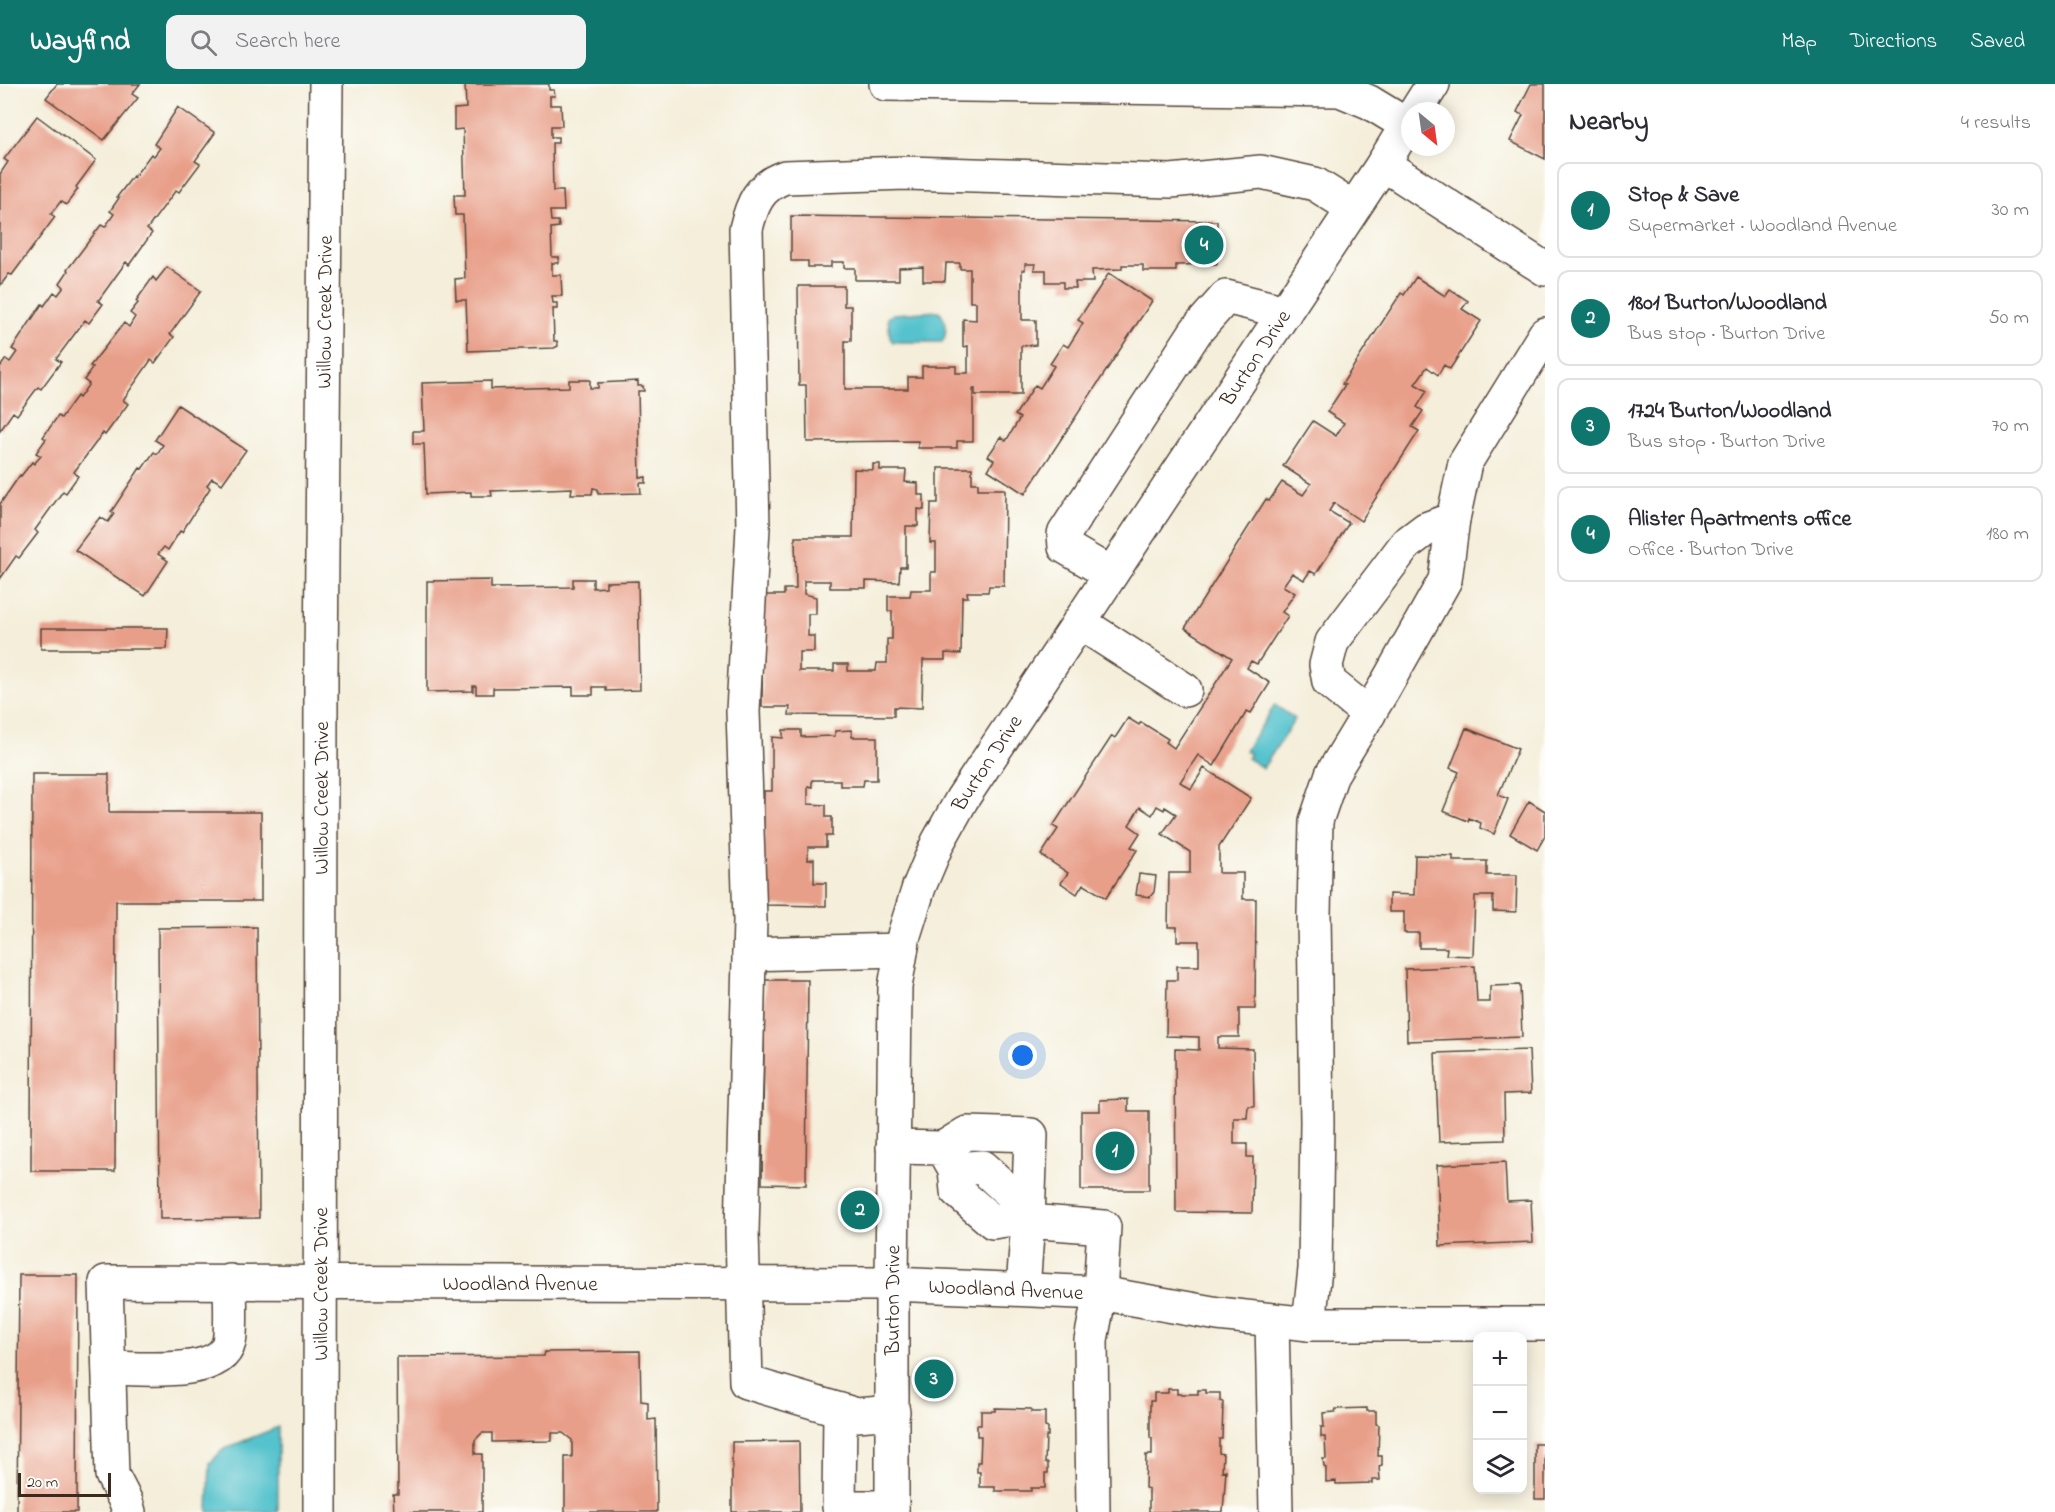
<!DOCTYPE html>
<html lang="en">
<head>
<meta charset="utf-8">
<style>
  :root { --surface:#fff; --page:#f2f2f3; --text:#2b2b33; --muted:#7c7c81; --line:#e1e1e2; --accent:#0f766e }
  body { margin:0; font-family:"Indie Flower",sans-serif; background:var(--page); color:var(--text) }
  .controls { position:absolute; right:18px; bottom:18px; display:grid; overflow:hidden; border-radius:12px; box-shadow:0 3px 15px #0003 }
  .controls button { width:54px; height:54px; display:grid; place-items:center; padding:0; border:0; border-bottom:2px solid var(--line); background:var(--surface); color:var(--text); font:30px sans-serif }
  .compass { position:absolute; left:1401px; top:18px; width:54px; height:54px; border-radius:50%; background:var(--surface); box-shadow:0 3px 15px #0003; rotate:151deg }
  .scale { position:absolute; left:18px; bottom:15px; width:93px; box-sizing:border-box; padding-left:6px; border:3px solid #3b2a1e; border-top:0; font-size:16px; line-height:21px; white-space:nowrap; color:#3b2a1e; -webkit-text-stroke:4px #fdfcf7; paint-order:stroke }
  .you { position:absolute; left:1023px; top:972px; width:21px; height:21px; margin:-15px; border:4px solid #fff; border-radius:50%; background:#1a73e8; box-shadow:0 0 0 9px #1a73e833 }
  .badge { display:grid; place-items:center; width:39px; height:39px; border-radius:50%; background:var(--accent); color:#fff; font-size:20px; font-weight:700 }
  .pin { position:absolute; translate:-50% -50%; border:3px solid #fff; box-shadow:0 2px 6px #0006 }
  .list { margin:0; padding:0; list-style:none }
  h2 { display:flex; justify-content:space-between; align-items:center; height:78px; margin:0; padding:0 24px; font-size:26px }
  h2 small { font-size:20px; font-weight:400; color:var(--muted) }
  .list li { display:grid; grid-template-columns:39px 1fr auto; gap:18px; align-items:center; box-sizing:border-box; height:96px; margin:0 12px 12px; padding:0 12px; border:2px solid var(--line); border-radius:12px }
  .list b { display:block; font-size:22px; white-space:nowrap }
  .list p { margin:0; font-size:20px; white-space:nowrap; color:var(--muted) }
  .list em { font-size:20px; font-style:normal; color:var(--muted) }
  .icon { flex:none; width:33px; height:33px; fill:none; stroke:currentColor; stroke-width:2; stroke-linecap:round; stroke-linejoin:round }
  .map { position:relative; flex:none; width:1545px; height:1428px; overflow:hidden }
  header { display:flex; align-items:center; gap:36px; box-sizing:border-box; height:84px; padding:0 30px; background:var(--accent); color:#fff }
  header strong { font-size:28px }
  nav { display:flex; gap:33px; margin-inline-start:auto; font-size:21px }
  .search { width:420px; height:54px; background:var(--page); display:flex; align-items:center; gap:15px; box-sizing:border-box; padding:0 21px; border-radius:12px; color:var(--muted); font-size:22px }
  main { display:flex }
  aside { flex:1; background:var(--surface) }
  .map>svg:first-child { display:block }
</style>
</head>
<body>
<header>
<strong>Wayfind</strong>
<div class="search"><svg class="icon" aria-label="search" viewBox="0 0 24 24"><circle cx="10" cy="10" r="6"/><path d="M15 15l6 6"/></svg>Search here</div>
<nav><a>Map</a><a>Directions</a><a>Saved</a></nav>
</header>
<main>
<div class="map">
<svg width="1545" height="1428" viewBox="0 0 1545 1428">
  <rect width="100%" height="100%" fill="#fdfcf7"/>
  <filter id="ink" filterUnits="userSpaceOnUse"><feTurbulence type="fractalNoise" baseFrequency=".0167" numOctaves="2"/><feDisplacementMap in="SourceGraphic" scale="12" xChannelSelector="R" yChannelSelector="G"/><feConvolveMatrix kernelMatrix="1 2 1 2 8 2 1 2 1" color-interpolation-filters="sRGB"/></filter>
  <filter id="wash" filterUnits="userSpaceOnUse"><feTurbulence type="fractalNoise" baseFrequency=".008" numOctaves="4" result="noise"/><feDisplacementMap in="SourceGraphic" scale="24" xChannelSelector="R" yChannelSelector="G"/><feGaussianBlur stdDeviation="1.35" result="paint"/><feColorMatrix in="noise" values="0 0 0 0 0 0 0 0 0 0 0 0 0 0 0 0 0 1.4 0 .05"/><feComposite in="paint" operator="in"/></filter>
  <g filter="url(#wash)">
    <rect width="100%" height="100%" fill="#f4eeda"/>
    <path fill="#55c2cd" stroke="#487676" stroke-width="1.5" d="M939,227C946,235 948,250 942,258H893L890,254L888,234L893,230Z
      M1275,621L1295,635L1263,684L1247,674L1250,670L1245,667Z
      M278,1343V1428H208L210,1379L224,1365Z"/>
    <g id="blocks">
      <path fill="#e89f89" d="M57,0H140L132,10L138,14L104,56L46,14Z
        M465,0H549V6H554L555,12H550V21H561L562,42H551V53H558V59H552L553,107H563L564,127H550L551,137H558L559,143L551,144L552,173H559V179H552V191H561L562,212H552L553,219H557V225H553L554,257H557L558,262L554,264L468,267L466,216H456L455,195L465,194L463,131H455L454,111H465L463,45L454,46V25L466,24Z
        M1531,0H1545V75L1510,57L1523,31L1517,28Z
        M178,23L215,49L195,77L200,80L179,108L176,106L147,145L152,149L129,181L126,178L98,217L103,220L89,239L85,236L56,275L61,278L41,305L38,303L17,331L13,328L0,347V283L6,275L10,278L17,268L12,265L42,220L44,222L54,208L58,211L64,203L60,199L68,187L67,186L101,141L105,143L114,130L110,127L119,114L117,113L133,92L134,93L151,70L154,72L160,64L154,60Z
        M37,32L96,76L76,103L78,105L66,121L61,117L51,130L55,133L12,191L9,190L0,202V90L8,78L4,75Z
        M791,132L1217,137V156H1223V163H1216L1217,180L1176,181V187H1143V181H1122V185L1092,186L1093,198H1075L1076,204H1063V198H1046V186H1034L1035,180H1025V186H1022V236H1036V261L1021,262V311H975V305H973V357H957V364H918V357L807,358L806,301H799L798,202H844V222H851V257H845V305H908V293H922V282H956V289H968V262L963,263V235L976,236V218H970V185H960V179H946L945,197H923V183L899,184V196H855V184H844V178H831V183H808V177H791Z
        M167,183L201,207L170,250L174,253L155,279L151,276L123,316L128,320L105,351L103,349L74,388L78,392L66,409L63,407L35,446L38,449L19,474L16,472L0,495V420L20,391L21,392L32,378L34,380L41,372L36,369L46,355L43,353L58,332L61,334L77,312L79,314L89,300L84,296L93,283L90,282L124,239L129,243L135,233L130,229L138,219L136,217L153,193L156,197Z
        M1109,189L1152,217L1025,410L988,386L994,376L988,372L1001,353L1006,357L1020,334L1015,331L1035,301L1040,304L1054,282L1050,280L1063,260L1068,263L1083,239L1078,236Z
        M1416,193L1445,212L1450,205L1468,217L1462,225L1481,237L1450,285L1444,281L1438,291L1427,283L1415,300L1427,307L1417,323L1423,327L1412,343L1419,347L1361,437L1334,419L1329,427L1349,439L1316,490L1310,487L1304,496L1292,489L1283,502L1295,509L1282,528L1288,532L1257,580L1251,577L1247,584L1270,599L1251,629L1247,627L1214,682L1198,671L1180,698L1191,705L1204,684L1251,714L1219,763V789H1243V815H1256L1255,925H1239V953H1218V964L1253,965L1254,1022H1248L1247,1034H1234V1060H1247V1073H1253L1252,1129L1176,1128L1175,965L1199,966V953L1166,952L1167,896H1177V882H1199V857H1177V843H1168L1169,789H1190V768L1162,750L1176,730L1165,723L1164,726L1157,722L1152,731L1140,723L1129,741L1140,749L1131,763L1137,766L1106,814L1083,800L1077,810L1061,799L1068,789L1041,771L1058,745L1053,742L1112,652L1115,654L1128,634L1139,641L1141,638L1168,655L1166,658L1174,664L1232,574L1185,544L1266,415L1269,417L1282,398L1303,411L1311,400L1283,382L1313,337L1336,352L1344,339L1327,328L1345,301L1342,300L1401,209L1404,211Z
        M569,296H590V304H598V299L638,297V302H643L644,307H638L640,394L646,393V399H640L641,409L598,410V405L593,404L592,410H571L572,404L491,407L492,412H471V408L426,410L424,360H413V347H424L422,299L491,297V305L569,303Z
        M178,321L246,366L222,400L212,394L207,401L210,404L182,448L180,447L168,466L164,463L158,470L168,477L145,512L75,466L100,433L108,438L114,430L111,428L140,384L142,385L154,368L157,370L163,361L155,356Z
        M873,380H880V386H906L905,398L918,399V411H924V426L918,425V442H906V483H900L899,498L866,497V504H830V497H804V510L816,513V530H808V552H814V568H799V587H834V580H848V587H876L877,579H887V555H892V527H888V512H910L911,506H931V488H936V459H930L931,419H938V384H972V399H978V405H1005L1004,502H989L988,508H967L968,513H962L961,570L945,569V576H923L922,624L894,623V632L789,631L790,623H762L763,511H784V505H796L795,453H853L854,385L873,386Z
        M573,495H593V504L606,503V498L638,497L640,606L606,607V603H593V611H573V603L493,604V610H476V602H473V607L427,608V497L491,496V504L573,503Z
        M41,544H168L167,565H41Z
        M1466,644L1518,665L1498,711L1508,715L1494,750L1480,744L1481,739L1469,734L1468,737L1443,727L1459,688L1450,684Z
        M783,646H801V653L835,652V647L852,646V653H877V696H864L863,702H840V696H812V703L808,702V720L826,721V733H832V752H826V763H808V776L814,775V799H826V822L763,821L764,707H772V653L783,654Z
        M32,690H109V728H261V817H116L115,1087H31Z
        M1529,717L1545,727V752L1537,766L1510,750Z
        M1415,771L1453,772V777H1487V791H1517L1516,828L1493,827V812H1475L1473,872L1446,871L1447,864H1419V849H1404V828H1389V810L1414,811Z
        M1139,790L1156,792L1154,808L1150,813L1136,811Z
        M257,843L259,1134L160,1135L158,844Z
        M1475,882L1477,918H1490V902L1520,901L1522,953L1407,957L1405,885Z
        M765,896H808L806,1101L762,1100Z
        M1529,966L1531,1009L1504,1010L1505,1056L1439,1058L1435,969Z
        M1128,1015V1027H1149V1106H1081V1027H1100V1016Z
        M1505,1078L1507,1117L1531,1116L1533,1158L1440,1162L1437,1081Z
        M19,1191H78L77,1428H17Z
        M640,1267L641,1317L648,1318V1336L656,1335L657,1428H565V1373H572V1356L563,1349H552V1357L492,1358V1349H482L475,1356V1370H482V1428H394L393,1410H398L397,1273L544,1272L545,1268Z
        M1168,1305H1177V1310H1198V1306H1206V1309H1220V1317L1223,1318L1222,1355H1219V1369L1223,1370L1222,1387L1226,1386L1223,1428H1149V1405L1145,1404L1146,1371H1152V1354H1150V1317H1154V1309H1168Z
        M995,1324L1031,1325V1328H1045V1343L1048,1344V1352H1046L1045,1379H1048V1389H1045V1404H1031V1407H995V1403H980V1388H977V1378H980L981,1352H977V1341H981V1327H995Z
        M1367,1324V1327H1376V1340L1379,1341L1378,1372H1382V1381L1379,1382L1380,1396H1372V1399L1336,1400V1397L1326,1398V1384L1324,1383L1323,1375H1326L1325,1353H1321V1343H1324L1323,1329L1335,1328L1336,1325Z
        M799,1357L800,1428H732V1358Z
        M1535,1360H1545V1415H1535Z"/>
    </g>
  </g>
  <g filter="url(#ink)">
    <use href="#blocks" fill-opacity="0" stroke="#57473a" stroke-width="1.5"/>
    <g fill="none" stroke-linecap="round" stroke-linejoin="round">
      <defs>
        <g id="minor">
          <path d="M886,0L1340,6L1369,18L1407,41"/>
          <path d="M1416,27L1433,0"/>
          <path d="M1383,80L1545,185"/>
          <path d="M1111,490L1065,463L1064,450L1196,247L1226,213L1285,228"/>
          <path d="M1079,538L1185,606"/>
          <path d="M1369,630L1329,598L1326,581L1332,558L1406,460L1426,445L1453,435"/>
          <path d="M749,870L901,866"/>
          <path d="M893,1063L943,1064L955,1085L957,1107L993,1138L1013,1135L1028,1137L1031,1051L967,1049L943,1064"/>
          <path d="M955,1085L982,1083L1015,1113L1013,1135"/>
          <path d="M1023,1205L1028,1137L1104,1143L1100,1209L1091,1256L1093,1428"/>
          <path d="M1272,1236L1276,1428"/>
          <path d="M1309,1240L1315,1185L1317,1038L1314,830L1316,737L1332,690L1383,606L1445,496L1453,435L1465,379L1545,250"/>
          <path d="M109,1284C137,1284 221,1294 229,1258C232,1245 230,1213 230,1197"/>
          <path d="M840,1326L839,1423H892"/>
          <path d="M893,1328L857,1331L746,1298L742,1148L750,836L743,627L753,443L746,145C752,120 759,102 785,93L906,89L1171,97L1261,88L1315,100L1353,124"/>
          <path id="s1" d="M129,1428L126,1418L112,1391L106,1198L892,1200L1100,1209L1218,1230L1309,1240H1545"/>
          <path id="s2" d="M320,1428L321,589L326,0"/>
          <path id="s3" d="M892,1428V1200L895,903L904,851L919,803L938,758L962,715L1383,80L1410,36"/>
        </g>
      </defs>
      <use href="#minor" stroke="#57473a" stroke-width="36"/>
      <use href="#minor" stroke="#fff" stroke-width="33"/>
    </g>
  </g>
  <g text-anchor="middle" stroke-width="4.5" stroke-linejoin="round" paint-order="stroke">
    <g font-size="21" fill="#3b2a1e" stroke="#fdfcf7">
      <text dy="7" stroke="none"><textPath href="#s2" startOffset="1200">Willow Creek Drive</textPath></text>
      <text dy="7" stroke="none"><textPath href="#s3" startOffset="1256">Burton Drive</textPath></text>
      <text dy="7" stroke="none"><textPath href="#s3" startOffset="770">Burton Drive</textPath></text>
      <text dy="7" stroke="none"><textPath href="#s2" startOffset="714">Willow Creek Drive</textPath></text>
      <text dy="7" stroke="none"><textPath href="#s1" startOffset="648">Woodland Avenue</textPath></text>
      <text dy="7" stroke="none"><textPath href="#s2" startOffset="228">Willow Creek Drive</textPath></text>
      <text dy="7" stroke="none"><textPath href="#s1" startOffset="1134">Woodland Avenue</textPath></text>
      <text dy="7" stroke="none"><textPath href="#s3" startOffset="212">Burton Drive</textPath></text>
    </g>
  </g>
</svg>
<div class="controls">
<button>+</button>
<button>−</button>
<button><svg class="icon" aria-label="layers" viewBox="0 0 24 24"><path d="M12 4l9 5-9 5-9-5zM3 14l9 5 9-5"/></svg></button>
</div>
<svg class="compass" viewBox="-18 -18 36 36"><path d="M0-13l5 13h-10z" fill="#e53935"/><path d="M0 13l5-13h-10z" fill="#7c7c81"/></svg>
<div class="scale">20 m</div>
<div class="you"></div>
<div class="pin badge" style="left:1115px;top:1067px">1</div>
<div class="pin badge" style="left:860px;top:1126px">2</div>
<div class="pin badge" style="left:934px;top:1295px">3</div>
<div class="pin badge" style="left:1204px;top:161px">4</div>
</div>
<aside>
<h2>Nearby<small>4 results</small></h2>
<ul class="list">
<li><span class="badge">1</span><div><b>Stop &amp; Save</b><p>Supermarket · Woodland Avenue</p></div><em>30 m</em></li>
<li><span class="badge">2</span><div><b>1801 Burton/Woodland</b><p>Bus stop · Burton Drive</p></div><em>50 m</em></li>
<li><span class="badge">3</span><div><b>1724 Burton/Woodland</b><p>Bus stop · Burton Drive</p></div><em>70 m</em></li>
<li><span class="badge">4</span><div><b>Alister Apartments office</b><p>Office · Burton Drive</p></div><em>180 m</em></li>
</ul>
</aside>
</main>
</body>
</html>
